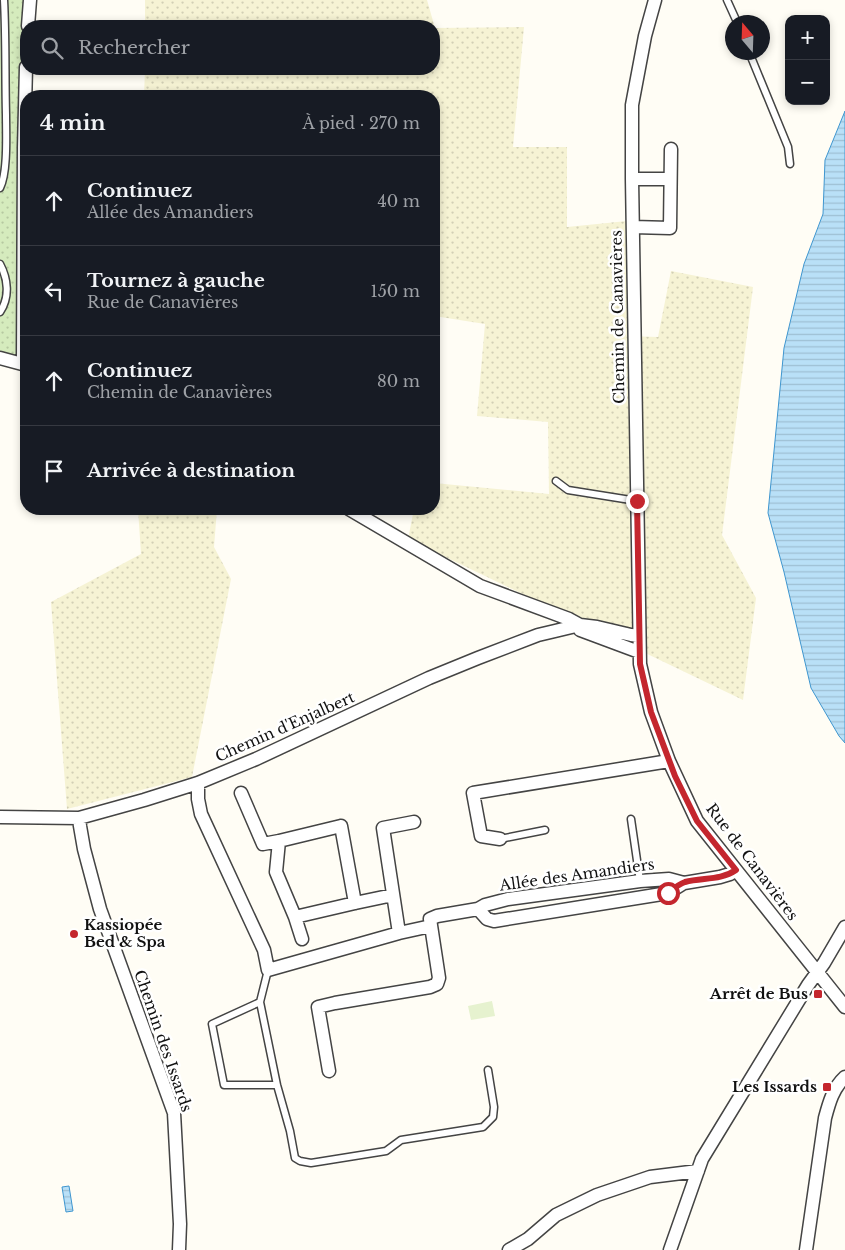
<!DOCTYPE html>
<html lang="fr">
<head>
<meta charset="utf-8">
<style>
  :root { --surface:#171b24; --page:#242831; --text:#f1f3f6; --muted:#9ea1a6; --line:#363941 }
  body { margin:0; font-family:"Libre Baskerville",serif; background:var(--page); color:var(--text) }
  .controls { position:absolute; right:15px; top:15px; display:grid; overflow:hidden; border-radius:10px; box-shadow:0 2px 8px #0003 }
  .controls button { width:45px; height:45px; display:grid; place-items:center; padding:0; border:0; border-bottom:1px solid var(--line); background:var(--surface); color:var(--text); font:25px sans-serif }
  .compass { position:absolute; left:725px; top:15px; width:45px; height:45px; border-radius:50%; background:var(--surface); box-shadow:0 2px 8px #0003; rotate:341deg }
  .stop { position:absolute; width:15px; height:15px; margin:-11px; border:4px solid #c4262e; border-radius:50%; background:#fff }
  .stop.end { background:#c4262e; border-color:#fff; box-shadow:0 1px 5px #0008 }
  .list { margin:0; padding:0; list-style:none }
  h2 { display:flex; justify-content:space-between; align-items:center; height:65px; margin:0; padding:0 20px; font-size:21px }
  h2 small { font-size:16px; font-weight:400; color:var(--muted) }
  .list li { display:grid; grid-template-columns:32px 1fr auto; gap:15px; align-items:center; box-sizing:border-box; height:90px; padding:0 20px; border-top:1px solid var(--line) }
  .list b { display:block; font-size:19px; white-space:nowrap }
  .list p { margin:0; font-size:16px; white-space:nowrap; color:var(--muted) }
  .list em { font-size:16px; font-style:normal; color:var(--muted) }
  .icon { flex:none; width:28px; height:28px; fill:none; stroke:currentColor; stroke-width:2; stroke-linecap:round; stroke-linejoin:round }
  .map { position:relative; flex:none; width:845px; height:1250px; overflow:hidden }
  .search { position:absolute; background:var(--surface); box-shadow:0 2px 8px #0003; left:20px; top:20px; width:420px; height:55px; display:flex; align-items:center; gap:12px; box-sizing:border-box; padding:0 18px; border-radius:20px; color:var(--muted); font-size:19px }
  .panel { position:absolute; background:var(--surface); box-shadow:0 2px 8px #0003; left:20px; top:90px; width:420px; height:425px; border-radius:20px }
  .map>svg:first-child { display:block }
</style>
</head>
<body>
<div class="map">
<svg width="845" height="1250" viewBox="0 0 845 1250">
  <defs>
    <pattern id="farmland-dots" width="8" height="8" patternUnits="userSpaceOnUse" patternTransform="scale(1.25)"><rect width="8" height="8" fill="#f6f3d4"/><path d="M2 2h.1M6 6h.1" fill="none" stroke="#d2cfb5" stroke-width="1.8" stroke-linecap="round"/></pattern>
    <pattern id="grass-dots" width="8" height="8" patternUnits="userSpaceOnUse" patternTransform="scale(1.25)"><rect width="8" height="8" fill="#d5ebbd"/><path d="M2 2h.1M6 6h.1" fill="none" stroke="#b6c8a1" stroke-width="1.8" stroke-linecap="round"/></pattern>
    <pattern id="water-rules" width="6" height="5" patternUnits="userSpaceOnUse" patternTransform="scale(1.25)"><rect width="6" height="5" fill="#b9e0f7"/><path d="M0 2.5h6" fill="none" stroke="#9ebfd3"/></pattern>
  </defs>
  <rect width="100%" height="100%" fill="#fffdf5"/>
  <path fill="url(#farmland-dots)" d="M145,0H427L435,28L524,27L513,147H567V227L627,221V336L658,337L671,271L753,287L722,535L756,598L743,700L408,539L414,509H434V483L549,494L548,422L477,416L485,324L434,316V96H144L145,69H434V26H145Z
    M138,509H217L214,547L231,579L192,777L67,809L51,602L141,554Z"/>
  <path fill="url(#grass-dots)" d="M0,0H30L26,26L23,364L0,358Z"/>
  <path fill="#e6f2cf" d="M492,1001L495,1016L471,1020L468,1006Z"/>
  <path fill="url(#water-rules)" stroke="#3f96cf" d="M845,111V743L839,736L811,688L784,572L768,513L784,348L804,264L823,214L825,160Z
    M69,1186L73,1211L66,1212L62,1187Z"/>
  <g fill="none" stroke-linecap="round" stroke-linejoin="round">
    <defs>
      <path id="lane" d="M727,0L737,22
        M749,52L788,147L790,164
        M0,188C8,172 6,133 6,115C5,77 6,38 4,0
        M0,264C8,279 10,297 0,312
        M556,481L568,490L637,501
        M631,819L640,881
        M500,839L545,830
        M268,970L260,1002L277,1085L290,1131L295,1158L300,1161L311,1163L386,1151L401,1140L483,1127L493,1117L494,1107L488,1070
        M260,1002L212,1024L224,1085H277"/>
      <path id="street" d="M655,0L645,36L632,105V179L640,664L651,712L669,761L697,821L845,1007
        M28,26L30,0
        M632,179H670
        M633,227L670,228L671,149
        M0,358L26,365
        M23,364L24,147L26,67
        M349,509L480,586L569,619L580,625
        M580,630L639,652
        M198,783V799L201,814L264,950L268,970L399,933L431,926
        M241,793L263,844L279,841
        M0,817L79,818L144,800L198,783L256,759L429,678L478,658L538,635L555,631L580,625L597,627L631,635L639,636
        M79,818L80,826L84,849L100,909L174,1113L180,1224L179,1250
        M500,839L481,836L473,793L669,761
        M355,903L341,826L279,841L276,872L295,917L355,903L393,895
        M478,909L487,919L494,921L668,893L684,883
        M295,917L302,939
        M399,933L383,828L414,822
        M329,1071L318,1007L335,1003L430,987L437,984L439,978L430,919L437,916L478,909L485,905L508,899L640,881L669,879L684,883L720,877L730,874L736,870
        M509,1250L528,1239L556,1215L597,1195L650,1177L698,1171
        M670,1250L702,1159L808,985L824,963L845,927
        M806,1250L825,1118C829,1103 833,1088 845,1077"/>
    </defs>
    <use href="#lane" stroke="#444" stroke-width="9"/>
    <use href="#street" stroke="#444" stroke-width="15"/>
    <use href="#lane" stroke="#fff" stroke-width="6"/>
    <use href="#street" stroke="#fff" stroke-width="12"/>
  </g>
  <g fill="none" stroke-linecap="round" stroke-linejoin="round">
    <path stroke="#c4262e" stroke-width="6" d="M637,501L640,664L651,712L675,776L697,821L736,870C720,881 702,877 685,882C679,884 673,889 668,893"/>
  </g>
  <g fill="#c4262e" stroke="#fff" stroke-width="2">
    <circle cx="74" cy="934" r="5"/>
    <rect x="813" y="989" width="10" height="10" rx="2.5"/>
    <rect x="822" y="1082" width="10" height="10" rx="2.5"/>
  </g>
  <g text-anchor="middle" stroke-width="5" stroke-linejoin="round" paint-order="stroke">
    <g font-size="15" fill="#111" stroke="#fff">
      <text transform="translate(618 317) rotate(-91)" y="5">Chemin de Canavières</text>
      <text transform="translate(285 727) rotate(-24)" y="5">Chemin d'Enjalbert</text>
      <text transform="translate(752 862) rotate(53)" y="5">Rue de Canavières</text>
      <text transform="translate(577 875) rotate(-8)" y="5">Allée des Amandiers</text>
      <text transform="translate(163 1041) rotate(71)" y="5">Chemin des Issards</text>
    </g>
    <g font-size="15" font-weight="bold" fill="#111" stroke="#fff" text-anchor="end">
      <text x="84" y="930" text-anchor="start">Kassiopée<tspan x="84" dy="17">Bed &amp; Spa</tspan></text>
      <text x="808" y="999">Arrêt de Bus</text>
      <text x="817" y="1092">Les Issards</text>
    </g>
  </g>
</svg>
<div class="controls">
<button>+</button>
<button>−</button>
</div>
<svg class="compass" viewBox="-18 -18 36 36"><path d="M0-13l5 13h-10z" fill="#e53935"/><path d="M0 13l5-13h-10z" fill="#9ea1a6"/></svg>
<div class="stop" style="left:668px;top:893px"></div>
<div class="stop end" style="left:637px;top:501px"></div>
<div class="search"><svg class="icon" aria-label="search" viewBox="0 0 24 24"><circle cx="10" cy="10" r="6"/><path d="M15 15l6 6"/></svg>Rechercher</div>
<section class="panel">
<h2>4 min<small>À pied · 270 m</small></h2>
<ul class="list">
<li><svg class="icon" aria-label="ahead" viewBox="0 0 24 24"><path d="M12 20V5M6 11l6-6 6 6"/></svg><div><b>Continuez</b><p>Allée des Amandiers</p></div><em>40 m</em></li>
<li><svg class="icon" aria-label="left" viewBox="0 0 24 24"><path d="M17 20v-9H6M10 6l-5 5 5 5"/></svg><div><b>Tournez à gauche</b><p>Rue de Canavières</p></div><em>150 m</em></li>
<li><svg class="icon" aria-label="ahead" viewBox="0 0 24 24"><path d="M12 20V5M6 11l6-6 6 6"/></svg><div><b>Continuez</b><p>Chemin de Canavières</p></div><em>80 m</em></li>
<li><svg class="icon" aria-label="arrive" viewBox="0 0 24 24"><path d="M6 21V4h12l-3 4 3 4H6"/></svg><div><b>Arrivée à destination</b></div></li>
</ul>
</section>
</div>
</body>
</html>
